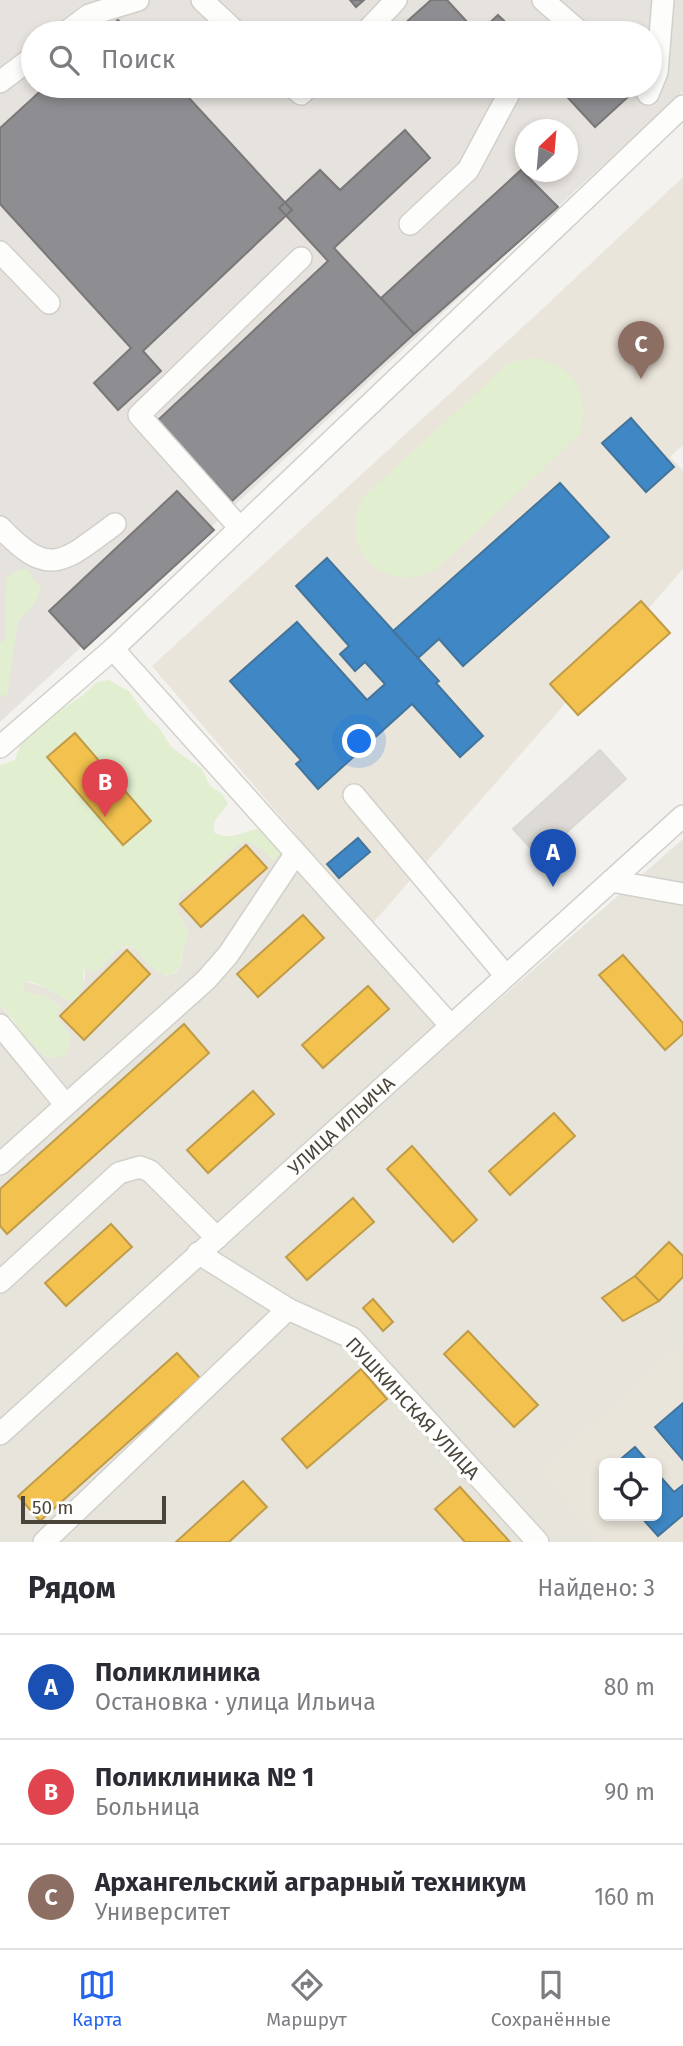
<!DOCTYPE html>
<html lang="ru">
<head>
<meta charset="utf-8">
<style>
  :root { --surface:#fff; --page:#f7f7f7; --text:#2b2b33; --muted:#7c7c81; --line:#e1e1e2; --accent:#2563eb }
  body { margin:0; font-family:"Fira Sans",sans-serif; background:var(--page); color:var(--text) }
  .controls { position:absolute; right:21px; bottom:21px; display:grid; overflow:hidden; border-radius:10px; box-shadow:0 4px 10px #0003 }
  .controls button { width:63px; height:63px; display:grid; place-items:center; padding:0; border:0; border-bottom:2px solid var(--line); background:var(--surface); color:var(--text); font:35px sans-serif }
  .compass { position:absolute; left:515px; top:119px; width:63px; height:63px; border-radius:50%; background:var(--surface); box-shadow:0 4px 10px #0003; rotate:26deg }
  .scale { position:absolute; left:21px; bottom:18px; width:145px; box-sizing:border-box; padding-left:7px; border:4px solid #4b4439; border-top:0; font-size:19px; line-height:24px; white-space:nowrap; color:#4b4439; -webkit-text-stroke:5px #fff; paint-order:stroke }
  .you { position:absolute; left:360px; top:742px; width:24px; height:24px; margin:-18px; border:5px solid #fff; border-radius:50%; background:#1a73e8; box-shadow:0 0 0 10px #1a73e833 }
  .badge { display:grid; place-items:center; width:46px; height:46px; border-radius:50%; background:var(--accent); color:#fff; font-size:23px; font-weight:700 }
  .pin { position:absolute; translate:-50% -58px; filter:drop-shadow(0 2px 4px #0008) }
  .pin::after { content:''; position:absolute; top:37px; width:24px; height:21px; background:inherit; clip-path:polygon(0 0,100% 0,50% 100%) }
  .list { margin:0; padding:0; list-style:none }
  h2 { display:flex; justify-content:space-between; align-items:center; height:91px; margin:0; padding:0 28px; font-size:30px }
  h2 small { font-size:23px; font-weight:400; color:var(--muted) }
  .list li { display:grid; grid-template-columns:46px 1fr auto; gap:21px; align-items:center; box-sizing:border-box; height:105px; padding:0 28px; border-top:2px solid var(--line) }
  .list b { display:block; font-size:26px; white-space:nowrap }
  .list p { margin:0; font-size:23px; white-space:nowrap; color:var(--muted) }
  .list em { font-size:23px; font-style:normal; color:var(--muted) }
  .icon { flex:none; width:38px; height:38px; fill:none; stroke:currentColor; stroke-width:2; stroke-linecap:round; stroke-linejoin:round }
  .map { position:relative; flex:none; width:683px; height:1542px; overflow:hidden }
  .search { position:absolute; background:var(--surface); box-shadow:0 4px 10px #0003; left:21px; right:21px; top:21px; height:77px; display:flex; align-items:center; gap:18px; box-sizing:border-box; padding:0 24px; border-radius:38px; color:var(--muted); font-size:26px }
  .sheet { height:406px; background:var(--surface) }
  nav { display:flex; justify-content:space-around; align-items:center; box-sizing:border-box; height:98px; border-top:2px solid var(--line); background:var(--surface); font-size:19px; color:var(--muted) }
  nav a { display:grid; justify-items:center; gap:4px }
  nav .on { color:var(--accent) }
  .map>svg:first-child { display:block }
</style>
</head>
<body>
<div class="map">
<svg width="683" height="1542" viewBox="0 0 683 1542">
  <rect width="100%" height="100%" fill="#f4f2ee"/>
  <path fill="#e7e4dc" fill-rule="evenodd" d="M683,839V1542H0V1004L14,1024L45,1056L52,1058L67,1054L57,1019V1014L60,1008L52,1000L25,992L23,986L25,981L47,988L71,1002L85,978V966L98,970L118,949L129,947L139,950L144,959L161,973L166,976L177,972L182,960L183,948L188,931L176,910L177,898L180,893L202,881L234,848L244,841H249L261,848L270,857L282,852L456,1037ZM604,1463H657V1516H604Z"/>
  <path fill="#e6e2de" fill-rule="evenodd" d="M0,0H683V91L0,722ZM33,33H650V86H33ZM526,130H568V172H526Z"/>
  <path fill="#eae5da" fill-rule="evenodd" d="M683,177V445L670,457L683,470V569L372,924L152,666L538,313Z
    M683,1342V1542H601L540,1471ZM604,1463H657V1516H604Z"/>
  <path fill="#e1eecf" d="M529,358C572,360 593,395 579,435L438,568C387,599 336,551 362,498L509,363Z
    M27,569L41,588L35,603L18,621L7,697L0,694V642L5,640L6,578L19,570Z
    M109,680L130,692L148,718L158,726L171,747L202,769L210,786L221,793L228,803C223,814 209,820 215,833C231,841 245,831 260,828L282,852L274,860L254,844L244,841C223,855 202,888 180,893L176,910L188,931L180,966L177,971L166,976C161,973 155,970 151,967C141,959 135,939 119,949C109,955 105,967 93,972L85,967C82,980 86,994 71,1002C57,995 41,982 25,981L23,986C29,997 34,993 45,996C51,998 55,1004 60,1008L57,1014C61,1031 76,1028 67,1054L52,1058L45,1056L23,1034L0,1004V765L15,760L22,741L32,729L82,696L97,682Z"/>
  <path fill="#f2c14e" stroke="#c09c48" stroke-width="2" d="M641,601L670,633L578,715L550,684Z
    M75,733L151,821L123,845L47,757Z
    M246,845L267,868L201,927L180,904Z
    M303,915L324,938L258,997L237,974Z
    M127,950L150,974L84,1040L60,1016Z
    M623,955L683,1023V1034L665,1050L599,975Z
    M368,986L389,1009L323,1068L302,1045Z
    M184,1024L209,1053L7,1234L0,1226V1189Z
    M253,1091L274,1114L208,1173L187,1150Z
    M554,1113L575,1136L510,1195L489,1171Z
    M412,1146L477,1220L453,1242L387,1169Z
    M353,1198L374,1222L307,1280L286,1257Z
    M111,1224L132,1247L66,1306L45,1283Z
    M669,1242L683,1256V1277L659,1301L635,1276Z
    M635,1276L659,1301L623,1321L602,1298Z
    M373,1299L393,1322L383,1331L363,1308Z
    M468,1331L538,1405L514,1427L444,1354Z
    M177,1353L200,1378L40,1521L18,1496Z
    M361,1369L387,1399L307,1468L282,1439Z
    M243,1481L267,1507L229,1542H176Z
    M460,1487L510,1542H465L435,1509Z"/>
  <path fill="#3f88c5" stroke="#43749b" stroke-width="2" d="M631,418L674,467L646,492L602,443Z
    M560,483L609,537L463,666L439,639L418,658L393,631Z
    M327,558L439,681L436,683L483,736L460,757L412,704L318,789L296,764L301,760L230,681L297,622L367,700L385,684L365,662L355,671L340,654L349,646L296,586Z
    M358,838L370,852L339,878L327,864Z
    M683,1403V1460L655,1427Z
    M635,1447L649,1463H616Z
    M657,1473L674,1492L683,1485V1515L658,1536L640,1516H657Z"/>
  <path fill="#8d8d92" stroke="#797777" stroke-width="2" d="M350,0H364L356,7Z
    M431,0H447L469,24L458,33H394Z
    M498,15L517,33H479Z
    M118,20L130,33H103Z
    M46,86H178L292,210L143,351L161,371L118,410L94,383L131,348L0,204V128Z
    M557,86H619L629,96L595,127Z
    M405,130L430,158L334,248L414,334L232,501L157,421L328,261L279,208L320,170L340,190Z
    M521,170L558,207L414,334L381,298Z
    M177,491L214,530L84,649L49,611Z"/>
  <path fill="#dedbd6" stroke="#dcd9d4" stroke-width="2" d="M600,750L626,779L539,857L513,829Z"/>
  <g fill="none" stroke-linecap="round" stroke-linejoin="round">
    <defs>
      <g id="minor">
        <path d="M202,0L237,33"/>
        <path d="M543,0L581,33"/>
        <path d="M65,33L89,15L138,0"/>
        <path d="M365,33L396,0"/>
        <path d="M0,82L33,57"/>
        <path d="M292,86L301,94L309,86"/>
        <path d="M648,94L657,72L663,0"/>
        <path d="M410,224L468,170L513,86"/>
        <path d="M0,252L49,303"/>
        <path d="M0,527C50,580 63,562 115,524"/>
        <path d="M240,528L139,415L301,258"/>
        <path d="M113,649L451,1026"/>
        <path d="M0,747L113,649L683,106"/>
        <path d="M354,795L506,976"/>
        <path d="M611,881L683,894"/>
        <path d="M0,1025L65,1104"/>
        <path d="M0,1164L206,980L228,955L296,853"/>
        <path d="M198,1253L288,1309L352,1338L538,1542"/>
        <path d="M0,1282L119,1173L140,1167L150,1171L217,1238"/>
        <path id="s1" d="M0,1434L683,816"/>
        <path d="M44,1542L288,1309"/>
      </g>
    </defs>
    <use href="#minor" stroke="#d2d0cb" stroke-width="24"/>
    <use href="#minor" stroke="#fdfdfc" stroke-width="21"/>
  </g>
  <g text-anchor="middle" stroke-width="7" stroke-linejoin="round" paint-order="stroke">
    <g font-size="19" fill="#4b4439" stroke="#fff">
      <text dy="7" stroke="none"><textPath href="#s1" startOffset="460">УЛИЦА ИЛЬИЧА</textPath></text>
      <text transform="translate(413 1408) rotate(47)" y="7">ПУШКИНСКАЯ УЛИЦА</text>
    </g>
  </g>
</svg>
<div class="controls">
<button><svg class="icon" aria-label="locate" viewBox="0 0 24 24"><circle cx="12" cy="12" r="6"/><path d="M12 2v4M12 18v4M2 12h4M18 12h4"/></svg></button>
</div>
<svg class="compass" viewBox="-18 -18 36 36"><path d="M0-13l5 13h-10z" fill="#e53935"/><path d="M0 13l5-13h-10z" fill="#7c7c81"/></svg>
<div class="scale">50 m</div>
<div class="you"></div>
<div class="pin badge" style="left:553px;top:887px;background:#1a4fb4">A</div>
<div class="pin badge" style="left:105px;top:817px;background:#e0444e">B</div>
<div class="pin badge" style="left:641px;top:379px;background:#8d6e63">C</div>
<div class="search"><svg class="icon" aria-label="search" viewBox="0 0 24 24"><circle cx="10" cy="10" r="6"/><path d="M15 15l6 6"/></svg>Поиск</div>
</div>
<section class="sheet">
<h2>Рядом<small>Найдено: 3</small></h2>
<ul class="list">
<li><span class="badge" style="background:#1a4fb4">A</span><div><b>Поликлиника</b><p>Остановка · улица Ильича</p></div><em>80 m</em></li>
<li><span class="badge" style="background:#e0444e">B</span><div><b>Поликлиника № 1</b><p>Больница</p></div><em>90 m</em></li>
<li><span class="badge" style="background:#8d6e63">C</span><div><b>Архангельский аграрный техникум</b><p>Университет</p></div><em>160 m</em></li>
</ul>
</section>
<nav>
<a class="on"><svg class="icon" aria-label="map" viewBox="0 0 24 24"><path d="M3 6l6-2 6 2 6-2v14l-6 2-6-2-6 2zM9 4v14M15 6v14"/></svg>Карта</a>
<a><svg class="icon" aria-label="directions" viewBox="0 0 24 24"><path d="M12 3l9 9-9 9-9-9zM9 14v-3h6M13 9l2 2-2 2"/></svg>Маршрут</a>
<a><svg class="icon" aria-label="saved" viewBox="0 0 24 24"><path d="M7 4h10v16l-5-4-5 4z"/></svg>Сохранённые</a>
</nav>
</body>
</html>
